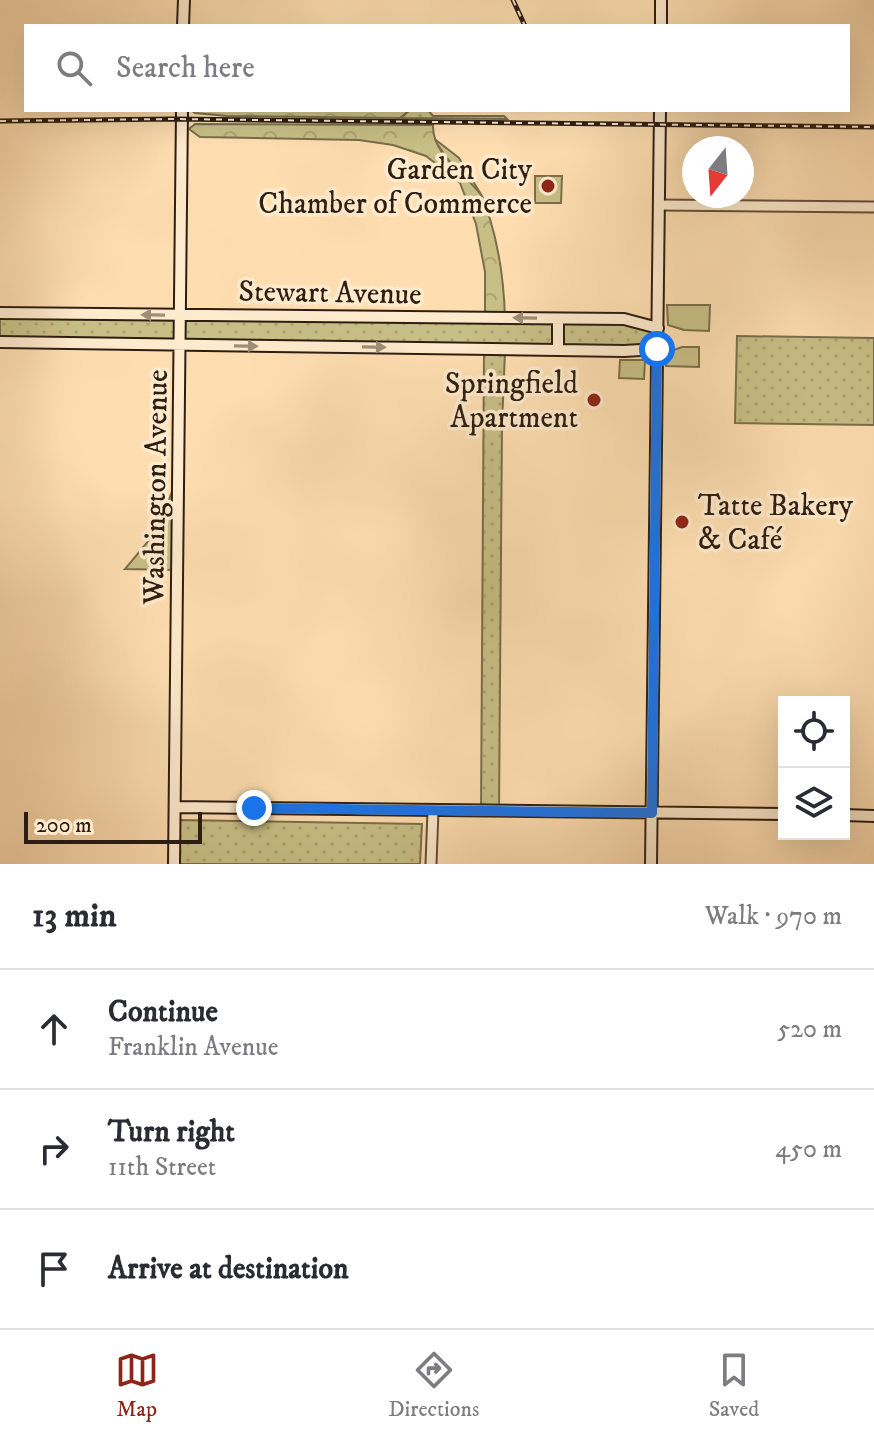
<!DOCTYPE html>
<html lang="en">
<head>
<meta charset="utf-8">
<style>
  :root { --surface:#fff; --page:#f2f2f3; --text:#2b2b33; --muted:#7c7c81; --line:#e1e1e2; --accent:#8f2418 }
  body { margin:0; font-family:"IM FELL DW Pica",serif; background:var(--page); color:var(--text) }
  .controls { position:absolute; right:24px; bottom:24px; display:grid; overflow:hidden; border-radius:0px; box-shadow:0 8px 32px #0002 }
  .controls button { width:72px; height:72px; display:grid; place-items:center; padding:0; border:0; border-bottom:2px solid var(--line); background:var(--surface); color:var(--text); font:40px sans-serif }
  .compass { position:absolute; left:682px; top:136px; width:72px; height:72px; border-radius:50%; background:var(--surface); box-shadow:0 8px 32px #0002; rotate:197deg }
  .scale { position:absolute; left:24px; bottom:20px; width:178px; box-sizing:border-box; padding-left:8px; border:4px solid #2e1e12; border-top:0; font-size:22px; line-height:28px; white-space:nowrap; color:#2e1e12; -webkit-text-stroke:6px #feeacc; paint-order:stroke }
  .stop { position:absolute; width:24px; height:24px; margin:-18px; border:6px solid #1a73e8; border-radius:50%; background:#fff }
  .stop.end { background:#1a73e8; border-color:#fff; box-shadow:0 2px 8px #0008 }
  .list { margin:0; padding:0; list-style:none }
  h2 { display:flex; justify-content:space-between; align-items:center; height:104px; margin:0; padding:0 32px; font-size:34px }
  h2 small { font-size:26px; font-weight:400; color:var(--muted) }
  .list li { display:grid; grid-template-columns:52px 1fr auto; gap:24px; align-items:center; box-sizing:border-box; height:120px; padding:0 32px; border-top:2px solid var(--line) }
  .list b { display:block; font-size:30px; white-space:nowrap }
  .list p { margin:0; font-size:26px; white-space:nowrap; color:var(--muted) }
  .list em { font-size:26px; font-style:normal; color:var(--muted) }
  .icon { flex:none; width:44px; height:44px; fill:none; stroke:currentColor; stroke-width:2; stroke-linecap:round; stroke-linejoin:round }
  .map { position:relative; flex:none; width:874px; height:864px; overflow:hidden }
  .search { position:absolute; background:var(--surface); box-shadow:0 8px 32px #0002; left:24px; right:24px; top:24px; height:88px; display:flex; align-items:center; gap:20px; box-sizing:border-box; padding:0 28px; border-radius:0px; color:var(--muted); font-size:30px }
  .sheet { height:464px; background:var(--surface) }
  nav { display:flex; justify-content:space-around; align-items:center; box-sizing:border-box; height:112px; border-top:2px solid var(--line); background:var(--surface); font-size:22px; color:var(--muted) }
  nav a { display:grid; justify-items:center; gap:4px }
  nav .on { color:var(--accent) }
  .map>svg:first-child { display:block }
</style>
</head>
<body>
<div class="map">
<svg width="874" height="864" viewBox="0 0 874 864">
  <defs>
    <pattern id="grass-dots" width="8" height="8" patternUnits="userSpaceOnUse" patternTransform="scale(2)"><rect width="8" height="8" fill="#c8bf86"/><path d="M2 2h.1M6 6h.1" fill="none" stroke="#aca473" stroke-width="1.8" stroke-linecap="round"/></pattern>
    <pattern id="forest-crowns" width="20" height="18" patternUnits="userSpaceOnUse" patternTransform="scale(2)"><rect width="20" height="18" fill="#c8bf86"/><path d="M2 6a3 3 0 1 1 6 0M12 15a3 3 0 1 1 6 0" fill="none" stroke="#aca473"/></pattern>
  </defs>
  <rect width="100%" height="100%" fill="#fedeb1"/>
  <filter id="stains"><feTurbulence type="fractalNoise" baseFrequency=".0025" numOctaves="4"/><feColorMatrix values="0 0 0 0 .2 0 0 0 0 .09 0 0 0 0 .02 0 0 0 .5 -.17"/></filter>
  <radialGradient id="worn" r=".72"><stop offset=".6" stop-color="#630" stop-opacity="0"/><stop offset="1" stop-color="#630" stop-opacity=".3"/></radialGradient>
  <path fill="url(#grass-dots)" stroke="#7b6e4c" stroke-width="2" d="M410,110H428L433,116H504L507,119L400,118Z
    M432,137L459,158L482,196L453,166Z
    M0,312L610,319L652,326L654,341L651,346L505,351L502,425L499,811H481L484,350L0,342Z
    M737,336L874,338V425L735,423Z
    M178,820L422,824L420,864H178Z"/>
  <path fill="url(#forest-crowns)" stroke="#7b6e4c" stroke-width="2" d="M191,110H410L400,118L227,116L195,113Z
    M195,124L433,125C432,155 465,173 481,195C486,201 487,212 490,219C500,252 504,283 505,318H485V272L476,224L460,183L426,156L393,145L359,140L200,137L189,129Z"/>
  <path fill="#c8bf86" stroke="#7b6e4c" stroke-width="2" d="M535,176H562L561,203H535Z
    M667,305H710L709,331L684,330L668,325Z
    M682,347H699V367L666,366L668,352Z
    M620,360H645L644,379L619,378Z
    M179,475L178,570L125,569L155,533Z"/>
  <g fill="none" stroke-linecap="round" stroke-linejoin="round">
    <defs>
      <path id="tertiary" d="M659,205L874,207
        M431,864L433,811"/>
      <path id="secondary" d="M183,26L184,0
        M661,26V0
        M0,313L624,319L658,328
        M558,319V350
        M0,342L624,351L657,349
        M175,807L784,814
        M844,815L874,816
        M174,864L182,110
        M651,864L660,110"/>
    </defs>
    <use href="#tertiary" stroke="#624e3a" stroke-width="13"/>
    <use href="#secondary" stroke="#2e1e12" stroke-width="14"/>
    <use href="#tertiary" stroke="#feeacc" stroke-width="9"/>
    <use href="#secondary" stroke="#feeacc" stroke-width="10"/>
    <defs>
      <path id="rail" d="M513,0L525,26
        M0,121L173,119L874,127"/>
    </defs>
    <use href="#rail" stroke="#2e1e12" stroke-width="5"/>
    <use href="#rail" stroke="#feeacc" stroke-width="2" stroke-dasharray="6" stroke-linecap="butt"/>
  </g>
  <defs><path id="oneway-solid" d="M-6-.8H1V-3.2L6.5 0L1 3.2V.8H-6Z" transform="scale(2)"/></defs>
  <g fill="#a08e78">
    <use href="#oneway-solid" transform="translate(153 315) rotate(-179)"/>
    <use href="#oneway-solid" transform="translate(525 318) rotate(-179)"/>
    <use href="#oneway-solid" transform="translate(246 346) rotate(1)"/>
    <use href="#oneway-solid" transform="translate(374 347) rotate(1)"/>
  </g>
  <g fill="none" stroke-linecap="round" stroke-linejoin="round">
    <path stroke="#1a73e8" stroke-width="10" d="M254,808L652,813L657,349"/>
  </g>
  <g fill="#8f2418" stroke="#feeacc" stroke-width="3">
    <circle cx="548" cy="186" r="8"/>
    <circle cx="594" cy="400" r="8"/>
    <circle cx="682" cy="522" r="8"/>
  </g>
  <g text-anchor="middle" stroke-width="7" stroke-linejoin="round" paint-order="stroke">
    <g font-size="30" fill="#2e1e12" stroke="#feeacc" text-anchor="end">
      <text x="532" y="179">Garden City<tspan x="532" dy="34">Chamber of Commerce</tspan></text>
      <text x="578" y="393">Springfield<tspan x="578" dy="34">Apartment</tspan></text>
      <text x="698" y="515" text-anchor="start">Tatte Bakery<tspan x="698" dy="34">&amp; Café</tspan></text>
    </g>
    <g font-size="30" fill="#2e1e12" stroke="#feeacc">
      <text transform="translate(330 292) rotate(1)" y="10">Stewart Avenue</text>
      <text transform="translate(155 487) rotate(-89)" y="10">Washington Avenue</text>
    </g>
  </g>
  <rect width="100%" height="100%" filter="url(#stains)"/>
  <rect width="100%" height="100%" fill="url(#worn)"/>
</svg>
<div class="controls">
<button><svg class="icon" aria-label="locate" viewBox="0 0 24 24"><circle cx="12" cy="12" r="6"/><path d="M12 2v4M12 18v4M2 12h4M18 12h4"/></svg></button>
<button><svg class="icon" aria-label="layers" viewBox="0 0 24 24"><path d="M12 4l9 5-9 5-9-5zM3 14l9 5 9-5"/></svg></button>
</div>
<svg class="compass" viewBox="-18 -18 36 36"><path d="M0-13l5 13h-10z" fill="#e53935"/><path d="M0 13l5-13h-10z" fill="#7c7c81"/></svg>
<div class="scale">200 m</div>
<div class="stop" style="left:657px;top:349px"></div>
<div class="stop end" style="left:254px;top:808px"></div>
<div class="search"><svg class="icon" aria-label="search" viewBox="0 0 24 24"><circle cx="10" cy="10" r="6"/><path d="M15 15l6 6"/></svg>Search here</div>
</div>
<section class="sheet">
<h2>13 min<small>Walk · 970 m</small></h2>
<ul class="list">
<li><svg class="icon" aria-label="ahead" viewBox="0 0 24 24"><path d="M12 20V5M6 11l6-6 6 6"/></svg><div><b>Continue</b><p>Franklin Avenue</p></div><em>520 m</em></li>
<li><svg class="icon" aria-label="right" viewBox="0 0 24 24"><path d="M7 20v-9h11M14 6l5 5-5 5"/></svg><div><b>Turn right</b><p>11th Street</p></div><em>450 m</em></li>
<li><svg class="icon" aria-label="arrive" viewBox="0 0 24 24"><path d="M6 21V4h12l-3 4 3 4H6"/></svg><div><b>Arrive at destination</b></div></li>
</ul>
</section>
<nav>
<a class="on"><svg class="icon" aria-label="map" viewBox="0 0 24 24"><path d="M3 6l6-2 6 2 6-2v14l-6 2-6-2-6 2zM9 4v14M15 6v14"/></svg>Map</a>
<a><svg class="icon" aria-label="directions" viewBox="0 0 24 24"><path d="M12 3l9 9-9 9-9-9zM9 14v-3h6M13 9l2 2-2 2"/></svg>Directions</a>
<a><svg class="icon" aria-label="saved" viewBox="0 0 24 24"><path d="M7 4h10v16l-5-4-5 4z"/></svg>Saved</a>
</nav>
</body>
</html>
